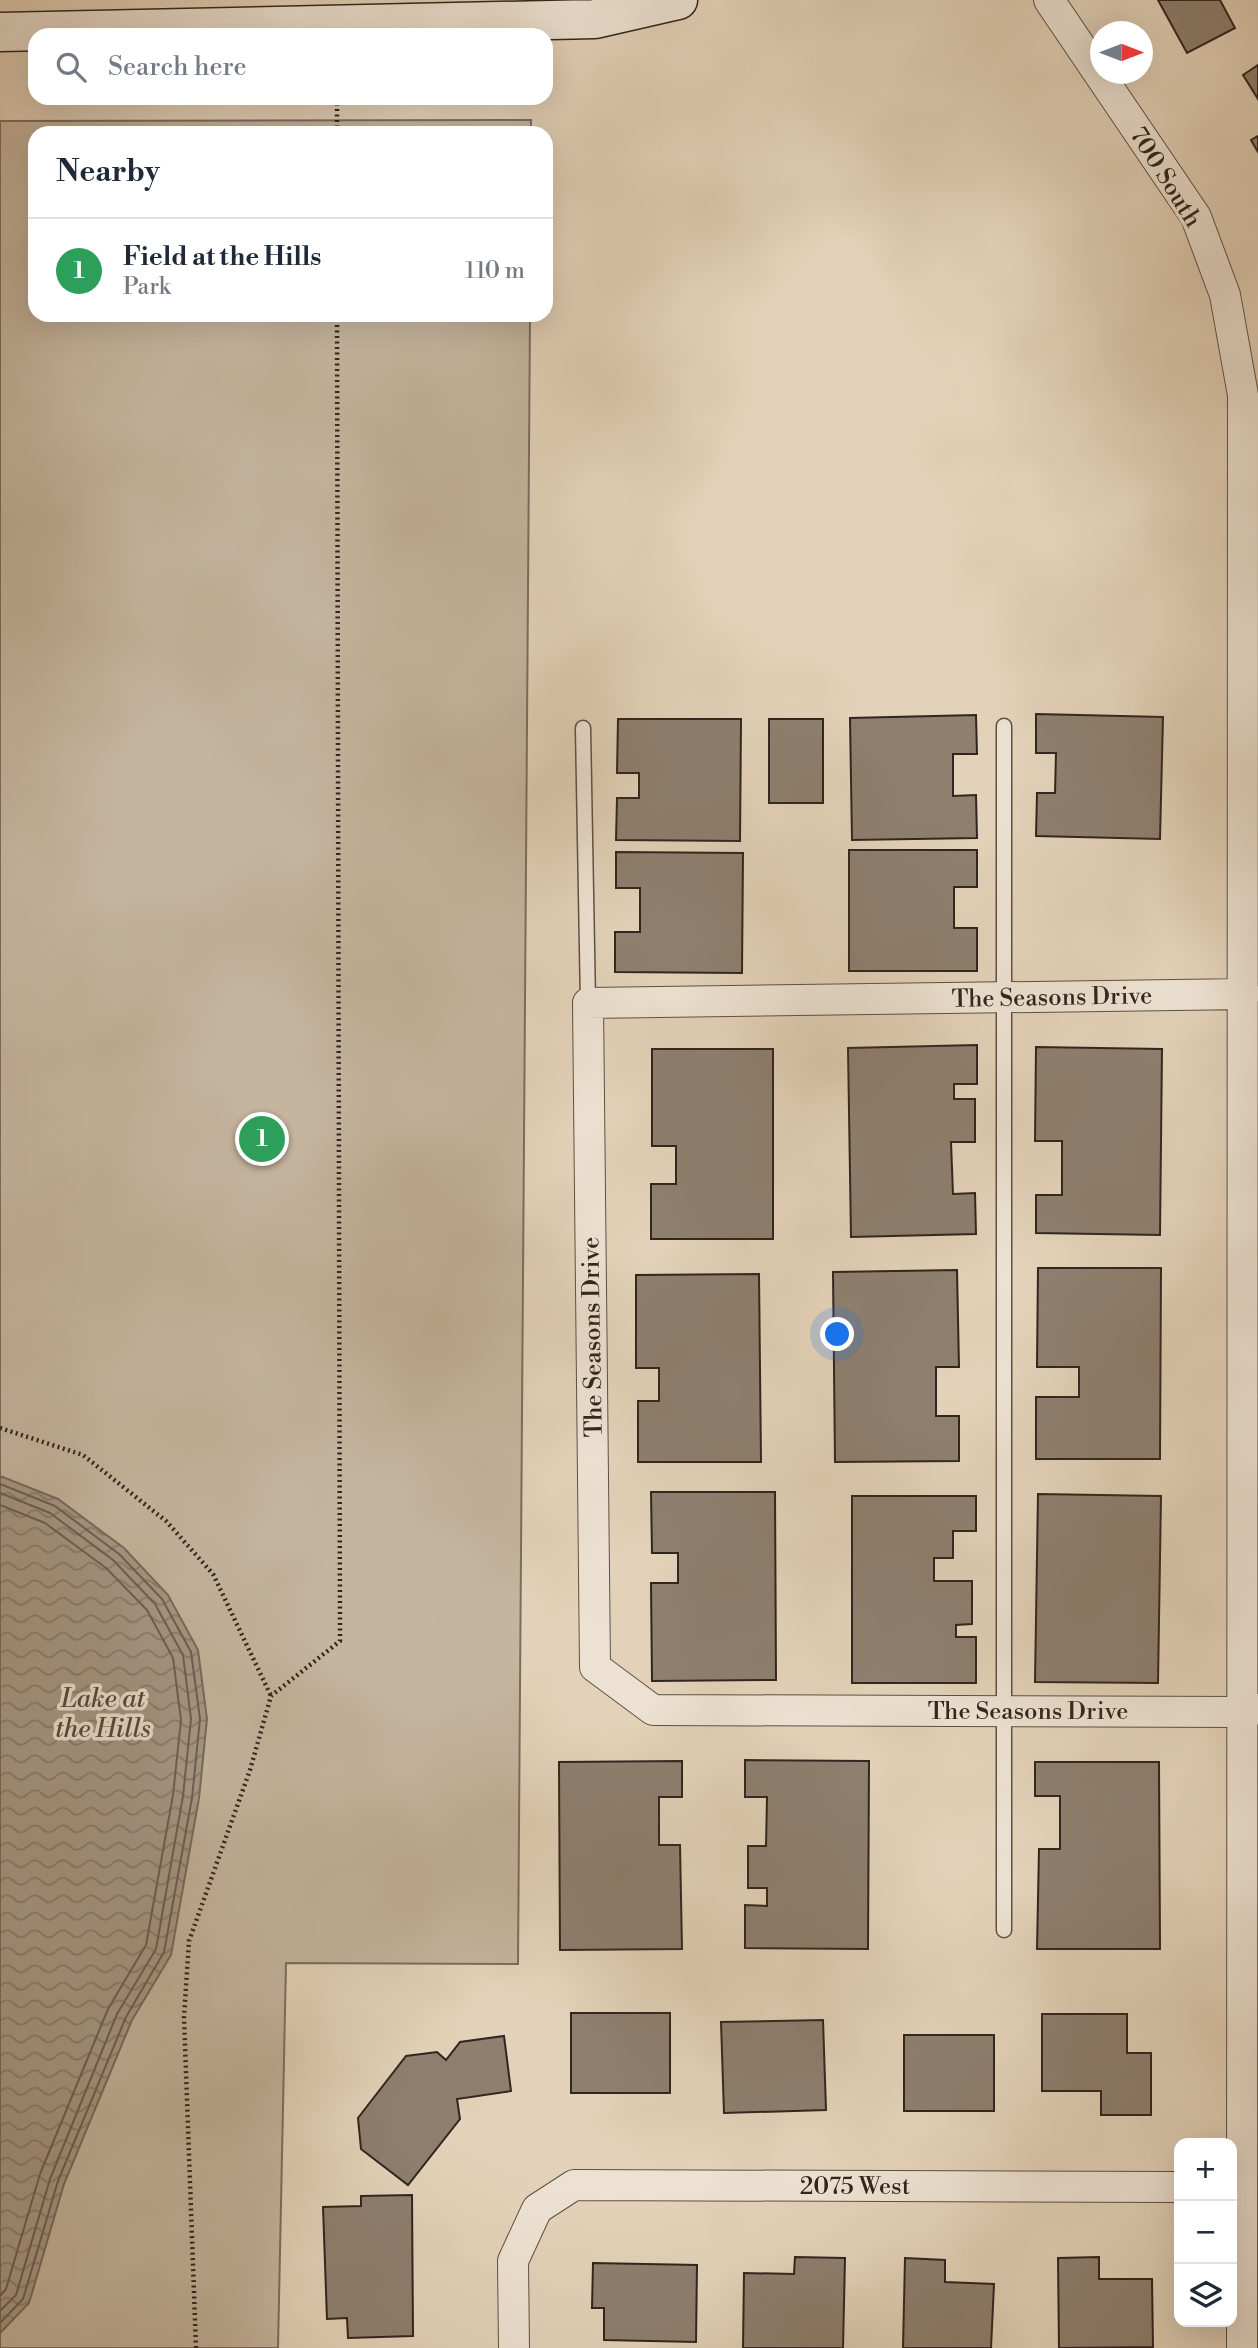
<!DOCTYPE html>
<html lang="en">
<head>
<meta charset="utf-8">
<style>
  :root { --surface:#fff; --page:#f6f6f7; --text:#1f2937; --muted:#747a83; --line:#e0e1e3; --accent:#0f766e }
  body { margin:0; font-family:"Libre Bodoni",serif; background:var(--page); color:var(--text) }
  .controls { position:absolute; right:21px; bottom:21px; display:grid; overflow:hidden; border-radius:14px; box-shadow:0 7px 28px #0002 }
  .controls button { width:63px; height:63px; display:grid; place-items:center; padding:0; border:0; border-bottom:2px solid var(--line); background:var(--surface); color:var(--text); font:35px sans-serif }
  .compass { position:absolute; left:1090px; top:21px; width:63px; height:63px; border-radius:50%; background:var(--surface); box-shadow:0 7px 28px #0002; rotate:90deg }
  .you { position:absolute; left:838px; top:1335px; width:24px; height:24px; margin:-18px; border:5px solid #fff; border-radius:50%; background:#1a73e8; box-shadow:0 0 0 10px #1a73e833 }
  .badge { display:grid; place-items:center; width:46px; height:46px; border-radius:50%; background:var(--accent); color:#fff; font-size:23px; font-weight:700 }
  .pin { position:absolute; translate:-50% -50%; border:4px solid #fff; box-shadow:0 2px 7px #0006 }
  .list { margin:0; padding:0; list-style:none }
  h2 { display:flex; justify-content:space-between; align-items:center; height:91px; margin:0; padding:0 28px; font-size:30px }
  h2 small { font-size:23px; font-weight:400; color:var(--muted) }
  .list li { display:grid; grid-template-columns:46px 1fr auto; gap:21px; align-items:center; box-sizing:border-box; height:105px; padding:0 28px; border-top:2px solid var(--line) }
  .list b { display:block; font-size:26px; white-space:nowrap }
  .list p { margin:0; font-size:23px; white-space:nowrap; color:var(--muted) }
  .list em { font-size:23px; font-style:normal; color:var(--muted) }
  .icon { flex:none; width:38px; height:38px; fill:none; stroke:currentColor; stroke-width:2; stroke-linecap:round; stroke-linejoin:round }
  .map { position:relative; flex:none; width:1258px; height:2348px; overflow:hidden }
  .search { position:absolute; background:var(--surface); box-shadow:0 7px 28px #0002; left:28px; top:28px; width:525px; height:77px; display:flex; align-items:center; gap:18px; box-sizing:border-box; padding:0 24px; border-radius:21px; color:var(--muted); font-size:26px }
  .panel { position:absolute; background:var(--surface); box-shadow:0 7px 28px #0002; left:28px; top:126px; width:525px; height:196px; border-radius:21px }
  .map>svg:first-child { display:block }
</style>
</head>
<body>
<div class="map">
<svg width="1258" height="2348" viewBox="0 0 1258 2348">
  <defs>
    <pattern id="water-waves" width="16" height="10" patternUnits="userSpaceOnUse" patternTransform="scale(1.75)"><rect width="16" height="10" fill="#a69785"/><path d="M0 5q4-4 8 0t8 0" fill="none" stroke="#887b6c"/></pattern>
  </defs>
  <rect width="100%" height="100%" fill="#e3d2b9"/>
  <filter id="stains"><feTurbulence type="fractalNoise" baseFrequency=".00286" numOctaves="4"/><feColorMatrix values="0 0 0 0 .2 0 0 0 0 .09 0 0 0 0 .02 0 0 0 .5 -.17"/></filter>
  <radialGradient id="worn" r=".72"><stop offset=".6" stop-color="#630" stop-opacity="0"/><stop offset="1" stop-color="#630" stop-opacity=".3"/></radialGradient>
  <path fill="#c5b59f" stroke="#7b6d5f" stroke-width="2" d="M531,120V133H35V315H530L518,1964L286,1963L278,2348H0V121Z"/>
  <path fill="url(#water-waves)" stroke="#77695c" stroke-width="2" d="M0,1476L58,1499L124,1548L168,1595L198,1650L207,1719L199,1798L171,1955L132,2020L64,2184L29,2303L0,2333Z"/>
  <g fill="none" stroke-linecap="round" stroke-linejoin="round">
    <path stroke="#6c5e52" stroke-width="2" d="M0,1484L55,1506L119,1554L162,1599L191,1652L200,1719L192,1798L164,1952L126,2017L58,2181L23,2299L0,2323
      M0,1493L50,1513L113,1560L155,1604L183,1655L191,1719L183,1796L156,1949L117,2014L50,2179L16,2295L0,2311
      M0,1505L45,1523L106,1568L147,1610L173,1658L181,1720L173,1795L146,1945L108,2009L40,2174L6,2289L0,2296"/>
  </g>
  <path fill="#8e7f6f" stroke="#31251f" stroke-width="2" d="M1158,0H1220L1235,28L1187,53Z
    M1258,65V99L1243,75Z
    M1258,136V152L1251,140Z
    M1036,714L1163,717L1160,839L1036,836L1037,793H1055L1056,753H1036Z
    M976,715L977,754H953V796L976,795L977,838L852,840L850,718Z
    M618,719H741L740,841L616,840L617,798H639V773H617Z
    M769,719H823V803H769Z
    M849,850H977V887H954V928H977V971H849Z
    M616,852L743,853L742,973L615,972V932H640V888H616Z
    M977,1045V1084H954V1099H975V1142H951L953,1194L975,1193L976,1234L851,1237L848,1048Z
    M1036,1047L1162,1049L1160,1235L1036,1233V1195H1062V1141H1035Z
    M652,1049H773V1239H651V1184H676V1146H652Z
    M1038,1268H1161L1160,1459H1036V1397H1079V1367H1037Z
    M957,1270L959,1367H936V1416H959V1461L835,1462L833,1272Z
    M759,1274L761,1462H638V1401H659V1368H636V1275Z
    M651,1492H775L776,1680L652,1681L651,1583H678V1553H652Z
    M1038,1494L1161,1496L1158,1683L1035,1682Z
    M852,1496H976V1531H953V1558H934V1581H972V1624L956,1625V1637H976V1683H852Z
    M745,1760L869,1761L868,1949L745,1948V1905L767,1906V1888H748V1846H766L767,1797H745Z
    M682,1761V1797H659V1845H680L682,1949L560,1950L559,1762Z
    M1035,1762H1159L1160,1949H1037L1039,1849H1060V1796H1035Z
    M571,2013H670V2093H571Z
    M1042,2014H1127V2053H1151V2115H1101V2091H1042Z
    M823,2020L826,2110L724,2113L721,2022Z
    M904,2035H994V2111H904Z
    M504,2036L511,2091L457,2099L460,2119L408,2185L361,2149L358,2118L406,2056L437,2052L446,2060L460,2042Z
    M412,2195L413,2336L348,2338L347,2318L327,2319L323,2207L361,2206V2196Z
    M795,2257L845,2258L843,2348H743L744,2273L794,2274Z
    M1099,2257V2279H1152L1153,2347L1059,2348L1058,2258Z
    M905,2258L945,2260V2282L994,2284L991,2348H903Z
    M593,2263L697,2265L696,2342L604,2340V2308H592Z"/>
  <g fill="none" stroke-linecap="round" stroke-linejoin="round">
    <defs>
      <path id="service" d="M1004,726V1930
        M583,728L588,1003"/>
      <path id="minor" d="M1049,0L1196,217L1225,295L1243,395L1242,2348
        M1245,994L588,1003L595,1667L653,1710L1243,1712L1258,1709
        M514,2348L513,2261L537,2209L574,2185L1179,2187"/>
      <path id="secondary" d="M0,32L595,19L678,0"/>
    </defs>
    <use href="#service" stroke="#5e5046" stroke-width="17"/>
    <use href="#minor" stroke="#5e5046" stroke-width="32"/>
    <use href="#secondary" stroke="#31251f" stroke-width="41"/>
    <path stroke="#31251f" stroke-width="4.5" stroke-dasharray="2 3.5" stroke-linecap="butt" d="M337,98V133
      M0,1428L83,1455L166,1521L213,1574L271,1696
      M196,2348L184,2017L189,1941L250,1770L271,1696L340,1641L337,315"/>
    <use href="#service" stroke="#ede2d2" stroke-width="14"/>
    <use href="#minor" stroke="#ede2d2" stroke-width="30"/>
    <use href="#secondary" stroke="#ede2d2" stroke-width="38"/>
  </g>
  <g text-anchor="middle" stroke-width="7" stroke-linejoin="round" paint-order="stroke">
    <g font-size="24" fill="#31251f" stroke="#ede2d2">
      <text transform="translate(1166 177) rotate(58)" y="8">700 South</text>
      <text transform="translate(1052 997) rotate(-1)" y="8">The Seasons Drive</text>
      <text transform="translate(592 1337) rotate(-91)" y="8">The Seasons Drive</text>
      <text x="1028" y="1719">The Seasons Drive</text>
      <text x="855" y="2194">2075 West</text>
    </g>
    <g font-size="26" font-style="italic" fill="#54473e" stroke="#ede2d2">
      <text x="103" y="1707">Lake at<tspan x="103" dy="30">the Hills</tspan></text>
    </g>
  </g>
  <rect width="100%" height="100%" filter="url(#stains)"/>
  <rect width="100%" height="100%" fill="url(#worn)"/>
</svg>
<div class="controls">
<button>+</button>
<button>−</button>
<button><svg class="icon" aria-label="layers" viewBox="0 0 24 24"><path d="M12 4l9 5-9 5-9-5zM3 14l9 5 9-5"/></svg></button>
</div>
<svg class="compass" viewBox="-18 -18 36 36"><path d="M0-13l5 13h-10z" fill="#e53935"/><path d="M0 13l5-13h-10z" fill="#747a83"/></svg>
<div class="you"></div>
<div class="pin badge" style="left:262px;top:1139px;background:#2e9e5b">1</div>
<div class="search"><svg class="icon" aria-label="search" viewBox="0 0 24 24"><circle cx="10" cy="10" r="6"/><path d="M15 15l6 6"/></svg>Search here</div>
<section class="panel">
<h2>Nearby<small></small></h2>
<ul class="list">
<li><span class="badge" style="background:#2e9e5b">1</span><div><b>Field at the Hills</b><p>Park</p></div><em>110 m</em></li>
</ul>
</section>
</div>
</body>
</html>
